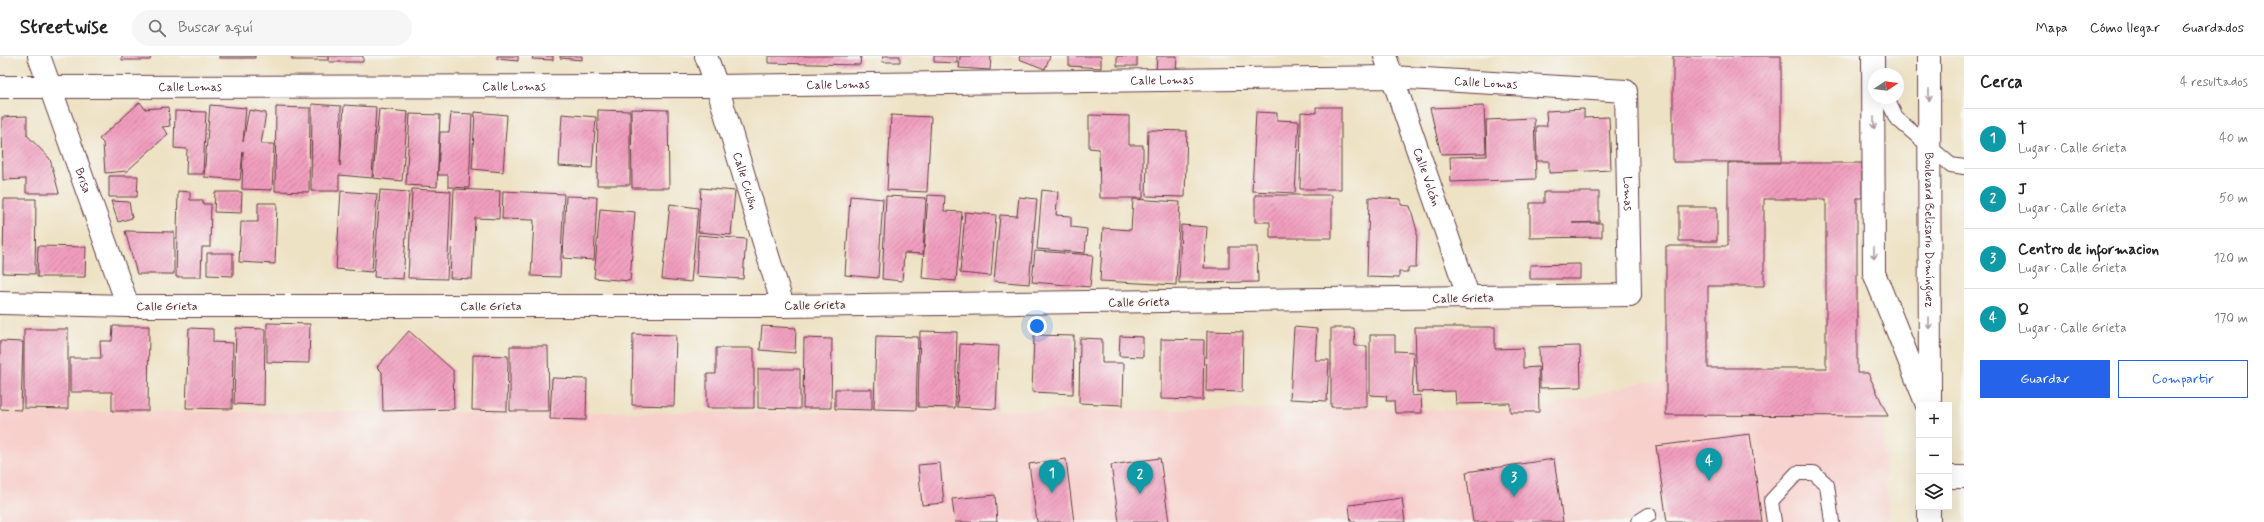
<!DOCTYPE html>
<html lang="es">
<head>
<meta charset="utf-8">
<style>
  :root { --surface:#fff; --page:#f6f6f6; --text:#222; --muted:#767676; --line:#e0e0e0; --accent:#2563eb }
  body { margin:0; font-family:Mynerve,sans-serif; background:var(--page); color:var(--text) }
  .controls { position:absolute; right:12px; bottom:12px; display:grid; overflow:hidden; border-radius:0px; box-shadow:0 4px 16px #0002 }
  .controls button { width:36px; height:36px; display:grid; place-items:center; padding:0; border:0; border-bottom:1px solid var(--line); background:var(--surface); color:var(--text); font:20px sans-serif }
  .compass { position:absolute; left:1868px; top:12px; width:36px; height:36px; border-radius:50%; background:var(--surface); box-shadow:0 4px 16px #0002; rotate:77deg }
  .you { position:absolute; left:1037px; top:270px; width:14px; height:14px; margin:-10px; border:3px solid #fff; border-radius:50%; background:#1a73e8; box-shadow:0 0 0 6px #1a73e833 }
  .badge { display:grid; place-items:center; width:26px; height:26px; border-radius:50%; background:var(--accent); color:#fff; font-size:13px; font-weight:700 }
  .pin { position:absolute; translate:-50% -33px; filter:drop-shadow(0 1px 2px #0008) }
  .pin::after { content:''; position:absolute; top:21px; width:14px; height:12px; background:inherit; clip-path:polygon(0 0,100% 0,50% 100%) }
  .list { margin:0; padding:0; list-style:none }
  h2 { display:flex; justify-content:space-between; align-items:center; height:52px; margin:0; padding:0 16px; font-size:17px }
  h2 small { font-size:13px; font-weight:400; color:var(--muted) }
  .list li { display:grid; grid-template-columns:26px 1fr auto; gap:12px; align-items:center; box-sizing:border-box; height:60px; padding:0 16px; border-top:1px solid var(--line) }
  .list b { display:block; font-size:15px; white-space:nowrap }
  .list p { margin:0; font-size:13px; white-space:nowrap; color:var(--muted) }
  .list em { font-size:13px; font-style:normal; color:var(--muted) }
  .actions { display:flex; gap:8px; padding:12px 16px }
  .actions a { flex:1; padding:9px 0; border:1px solid var(--accent); border-radius:0px; text-align:center; font-size:14px; color:var(--accent) }
  .actions .main { background:var(--accent); color:#fff }
  .icon { flex:none; width:22px; height:22px; fill:none; stroke:currentColor; stroke-width:2; stroke-linecap:round; stroke-linejoin:round }
  .map { position:relative; flex:none; width:1964px; height:466px; overflow:hidden }
  header { display:flex; align-items:center; gap:24px; box-sizing:border-box; height:56px; padding:0 20px; background:var(--surface); border-bottom:1px solid var(--line) }
  header strong { font-size:19px }
  nav { display:flex; gap:22px; margin-inline-start:auto; font-size:14px }
  .search { width:280px; height:36px; background:var(--page); display:flex; align-items:center; gap:10px; box-sizing:border-box; padding:0 14px; border-radius:22px; color:var(--muted); font-size:15px }
  main { display:flex }
  aside { flex:1; background:var(--surface) }
  .map>svg:first-child { display:block }
</style>
</head>
<body>
<header>
<strong>Streetwise</strong>
<div class="search"><svg class="icon" aria-label="search" viewBox="0 0 24 24"><circle cx="10" cy="10" r="6"/><path d="M15 15l6 6"/></svg>Buscar aquí</div>
<nav><a>Mapa</a><a>Cómo llegar</a><a>Guardados</a></nav>
</header>
<main>
<div class="map">
<svg width="1964" height="466" viewBox="0 0 1964 466">
  <defs>
    <pattern id="building-hatch" width="6" height="6" patternUnits="userSpaceOnUse"><rect width="6" height="6" fill="#f19ebe"/><path d="M-1 1l2-2M0 6l6-6M5 7l2-2" fill="none" stroke="#c5809b"/></pattern>
  </defs>
  <rect width="100%" height="100%" fill="#f6f6f2"/>
  <filter id="ink" filterUnits="userSpaceOnUse"><feTurbulence type="fractalNoise" baseFrequency=".025" numOctaves="2"/><feDisplacementMap in="SourceGraphic" scale="8" xChannelSelector="R" yChannelSelector="G"/><feConvolveMatrix kernelMatrix="1 2 1 2 8 2 1 2 1" color-interpolation-filters="sRGB"/></filter>
  <filter id="wash" filterUnits="userSpaceOnUse"><feTurbulence type="fractalNoise" baseFrequency=".012" numOctaves="4" result="noise"/><feDisplacementMap in="SourceGraphic" scale="16" xChannelSelector="R" yChannelSelector="G"/><feGaussianBlur stdDeviation="0.9" result="paint"/><feColorMatrix in="noise" values="0 0 0 0 0 0 0 0 0 0 0 0 0 0 0 0 0 1.4 0 .05"/><feComposite in="paint" operator="in"/></filter>
  <g filter="url(#wash)">
    <rect width="100%" height="100%" fill="#eee2c4"/>
    <path fill="#f7d0cc" d="M1642,326L1845,329L1869,343L1882,363L1888,466H0V356H823L1364,353L1533,355Z"/>
    <g id="blocks">
      <path fill="url(#building-hatch)" fill-rule="evenodd" d="M122,0H151L150,4H122Z
        M219,0H255V2H219Z
        M292,0H328V4H292Z
        M329,0H363V6H329Z
        M497,0H518V5L497,3Z
        M533,0H553V4L532,3Z
        M560,0H582V4L560,2Z
        M768,0H861L860,9L768,7Z
        M883,0H900V6H882Z
        M934,0H957V7L934,6Z
        M960,0H991L990,14L959,12Z
        M1020,0H1050L1045,13L1019,3Z
        M1069,0H1101V12L1069,10Z
        M1117,0H1137V10H1117Z
        M1157,0H1177L1176,16L1156,15Z
        M1673,0H1781V106H1673Z
        M140,46L145,53L168,51L170,70L162,71L168,78L127,115L105,117L103,87L99,83Z
        M312,48L341,50L340,110L344,49L376,51L372,122L339,119V135H311Z
        M210,49L246,52L243,86L249,54L266,57L261,88H274L272,134L242,133L243,95L240,124L204,121Z
        M1484,50L1486,97L1441,98L1430,52Z
        M276,51L310,52L309,136L275,135Z
        M1316,51H1341V133H1300L1301,56L1316,57Z
        M379,53L408,56L402,125L373,122Z
        M631,53L668,54L669,132H632Z
        M1584,53V62L1609,61L1611,114L1549,117V105H1537L1536,70H1547L1546,55Z
        M598,54L630,55V129H597Z
        M175,55L206,56L203,118H186L187,93L174,92Z
        M475,56L507,59L503,116L472,113Z
        M1256,56L1277,57V64L1299,65L1295,137L1252,135Z
        M451,57L472,58L469,132L448,131V119H438L440,76H449Z
        M410,58L440,59L437,131L406,129Z
        M562,58L596,61L592,112L559,110Z
        M891,59L931,61L927,136L887,134Z
        M1089,59L1129,60V89H1143V142H1100L1099,93L1089,92Z
        M27,60V79L50,103L59,137H26V123L3,124L2,61Z
        M1534,62L1536,123L1451,126L1450,101L1487,100L1486,64Z
        M1148,74L1187,75L1185,141L1146,140Z
        M1728,107H1862V142H1857V317H1868L1888,360L1666,359V190H1728ZM1764,143H1826V312H1708V230H1764Z
        M109,120H138L137,141H109Z
        M701,132L735,135L731,179L698,176Z
        M412,133L451,135L447,223L408,222Z
        M454,133L500,135L499,163L475,162L472,223L450,222Z
        M380,134L409,136L403,223L374,221Z
        M1042,134L1058,136L1056,159L1071,160V171L1087,173L1085,197L1037,193Z
        M178,135L190,136V144H203V148H211L210,191H202L201,221H176Z
        M341,135L377,138L372,216L336,213Z
        M503,135L564,138L560,221L531,220L534,164L502,163Z
        M215,136H242L241,157L214,156Z
        M1544,136H1599V166L1572,167H1602V181L1530,182V147H1544Z
        M928,139L945,140L944,155L962,156L956,225L922,222Z
        M1255,139H1332V182H1270V166H1255Z
        M566,140L597,141L594,204L563,202Z
        M850,140L883,143L878,222L845,219Z
        M886,140L926,142L923,198L904,197L902,225L882,223Z
        M1019,141L1037,143L1029,228L994,225L1000,159L1017,160Z
        M1369,141L1401,143V149L1410,150L1417,175L1416,212H1408V216H1399V222L1367,221Z
        M4,143H36L35,218L3,217Z
        M1133,143L1180,146L1176,229L1100,225L1103,172L1131,174Z
        M111,145L129,146L132,162L118,166Z
        M258,147H277L275,208L239,206L241,166H258Z
        M670,148L698,152L691,226L662,223Z
        M1679,151H1717V185H1679Z
        M600,153L635,156L630,225L594,222Z
        M965,156L996,159L991,220L960,217Z
        M1181,169L1207,171L1204,212H1229V191H1257L1258,226L1179,227Z
        M125,175L174,176V218H137Z
        M698,179L746,183L743,223L696,220Z
        M38,190L86,191L85,221H37Z
        M1035,195L1093,199L1090,231L1032,226Z
        M207,197H233V220L207,219Z
        M1580,208V223H1530V209Z
        M267,267L310,268L309,307L267,306Z
        M113,270H149L148,355H112V336H70V302H101L100,285H112Z
        M762,270L796,272L795,297L760,294Z
        M1294,271L1317,273L1315,304H1329L1327,345L1290,343Z
        M1415,271H1495V293L1523,292V312L1538,311L1539,356H1510V347L1456,348L1455,335L1417,336Z
        M189,272L213,273V286L233,287L232,353L186,352Z
        M236,272L265,273L264,349L234,348Z
        M1331,272H1354L1355,290H1367V351H1331Z
        M24,273H68V353L24,352Z
        M409,275L453,314L454,353L383,355L382,316L377,311Z
        M920,275L957,276L955,352L918,351Z
        M1207,275L1243,276L1242,336L1206,335Z
        M633,278L676,279L674,350L632,349Z
        M1034,279L1074,280L1073,338L1032,336Z
        M1370,279H1395V295L1414,296L1412,340L1421,339L1422,357H1395L1394,345H1386L1387,340L1370,339Z
        M876,280L918,281L916,354L874,353Z
        M1120,280L1143,281V301L1119,300Z
        M804,282L832,283L831,352H803Z
        M1080,282L1102,283V307H1124L1123,349L1079,347Z
        M1161,283L1204,284L1203,344L1161,343Z
        M0,285L23,286L21,354L0,353Z
        M960,288L999,290L996,353L957,351Z
        M510,290H548L549,355H510Z
        M1580,290L1581,331L1540,332L1539,291Z
        M716,292H754V352H707V318H716Z
        M473,299L508,300L507,355L472,354Z
        M758,313H800V353L758,352Z
        M552,322L587,323L586,364L550,363Z
        M835,333H872V354L835,353Z
        M1750,378L1762,466H1667L1656,390Z
        M1160,402L1169,466H1119L1111,409Z
        M1066,403L1074,466H1037L1029,408Z
        M1554,403L1563,466H1473L1466,416Z
        M940,407L944,447L922,449L918,409Z
        M995,439L997,466H955L952,443Z
        M1402,442L1405,466H1351L1349,449Z"/>
    </g>
  </g>
  <g filter="url(#ink)">
    <use href="#blocks" fill-opacity="0" stroke="#633c42" stroke-width="1"/>
    <g fill="none" stroke-linecap="round" stroke-linejoin="round">
      <defs>
        <path id="lane" d="M1887,42L1896,62L1951,109L1964,111
          M1638,466L1649,459
          M1774,466L1771,445L1797,417H1814L1827,429L1832,466"/>
        <g id="street">
          <path id="s1" d="M39,0L128,250"/>
          <path id="s2" d="M706,0L717,30L783,250"/>
          <path id="s3" d="M1385,0L1469,242"/>
          <path id="s4" d="M0,31L717,30L1391,21L1626,35L1630,239L783,250H128L0,247"/>
        </g>
        <g id="primary">
          <path d="M1873,0L1874,217L1927,349"/>
          <path id="s5" d="M1929,0L1930,343"/>
          <path d="M1949,421H1964"/>
          <path d="M1929,466V451"/>
        </g>
      </defs>
      <use href="#lane" stroke="#633c42" stroke-width="16"/>
      <use href="#street" stroke="#633c42" stroke-width="24"/>
      <use href="#primary" stroke="#633c42" stroke-width="24"/>
      <use href="#lane" stroke="#fff" stroke-width="14"/>
      <use href="#street" stroke="#fff" stroke-width="22"/>
      <use href="#primary" stroke="#fff" stroke-width="22"/>
    </g>
    <defs><path id="oneway-shaft" d="M-6 0H5M1.5-3L5.5 0L1.5 3" fill="none" stroke-width="1.6" stroke-linecap="round" stroke-linejoin="round"/></defs>
    <g stroke="#ae9aa0">
      <use href="#oneway-shaft" transform="translate(1929 39) rotate(90)"/>
      <use href="#oneway-shaft" transform="translate(1874 67) rotate(90)"/>
      <use href="#oneway-shaft" transform="translate(1874 197) rotate(90)"/>
      <use href="#oneway-shaft" transform="translate(1929 267) rotate(90)"/>
    </g>
  </g>
  <g text-anchor="middle" stroke-width="3" stroke-linejoin="round" paint-order="stroke">
    <g font-size="12" fill="#4a1f2b" stroke="#f6f6f2">
      <text dy="4" stroke="none"><textPath href="#s4" startOffset="1162">Calle Lomas</textPath></text>
      <text dy="4" stroke="none"><textPath href="#s4" startOffset="1486">Calle Lomas</textPath></text>
      <text dy="4" stroke="none"><textPath href="#s4" startOffset="838">Calle Lomas</textPath></text>
      <text dy="4" stroke="none"><textPath href="#s4" startOffset="514">Calle Lomas</textPath></text>
      <text dy="4" stroke="none"><textPath href="#s4" startOffset="190">Calle Lomas</textPath></text>
      <text dy="4" stroke="none"><textPath href="#s3" startOffset="128">Calle Volcán</textPath></text>
      <text dy="4" stroke="none"><textPath href="#s1" startOffset="132">Brisa</textPath></text>
      <text dy="4" stroke="none"><textPath href="#s2" startOffset="131">Calle Ciclón</textPath></text>
      <text dy="4" stroke="none"><textPath href="#s4" startOffset="1729">Lomas</textPath></text>
      <text dy="4" stroke="none"><textPath href="#s5" startOffset="174">Boulevard Belisario Domínguez</textPath></text>
      <text transform="translate(1463 242) rotate(-1)" y="4">Calle Grieta</text>
      <text transform="translate(1139 246) rotate(-1)" y="4">Calle Grieta</text>
      <text transform="translate(815 249) rotate(-1)" y="4">Calle Grieta</text>
      <text x="167" y="254">Calle Grieta</text>
      <text x="491" y="254">Calle Grieta</text>
    </g>
  </g>
</svg>
<div class="controls">
<button>+</button>
<button>−</button>
<button><svg class="icon" aria-label="layers" viewBox="0 0 24 24"><path d="M12 4l9 5-9 5-9-5zM3 14l9 5 9-5"/></svg></button>
</div>
<svg class="compass" viewBox="-18 -18 36 36"><path d="M0-13l5 13h-10z" fill="#e53935"/><path d="M0 13l5-13h-10z" fill="#767676"/></svg>
<div class="you"></div>
<div class="pin badge" style="left:1052px;top:437px;background:#0f9aa8">1</div>
<div class="pin badge" style="left:1140px;top:438px;background:#0f9aa8">2</div>
<div class="pin badge" style="left:1514px;top:441px;background:#0f9aa8">3</div>
<div class="pin badge" style="left:1709px;top:425px;background:#0f9aa8">4</div>
</div>
<aside>
<h2>Cerca<small>4 resultados</small></h2>
<ul class="list">
<li><span class="badge" style="background:#0f9aa8">1</span><div><b>T</b><p>Lugar · Calle Grieta</p></div><em>40 m</em></li>
<li><span class="badge" style="background:#0f9aa8">2</span><div><b>J</b><p>Lugar · Calle Grieta</p></div><em>50 m</em></li>
<li><span class="badge" style="background:#0f9aa8">3</span><div><b>Centro de informacion</b><p>Lugar · Calle Grieta</p></div><em>120 m</em></li>
<li><span class="badge" style="background:#0f9aa8">4</span><div><b>Q</b><p>Lugar · Calle Grieta</p></div><em>170 m</em></li>
</ul>
<div class="actions"><a class="main">Guardar</a><a>Compartir</a></div>
</aside>
</main>
</body>
</html>
